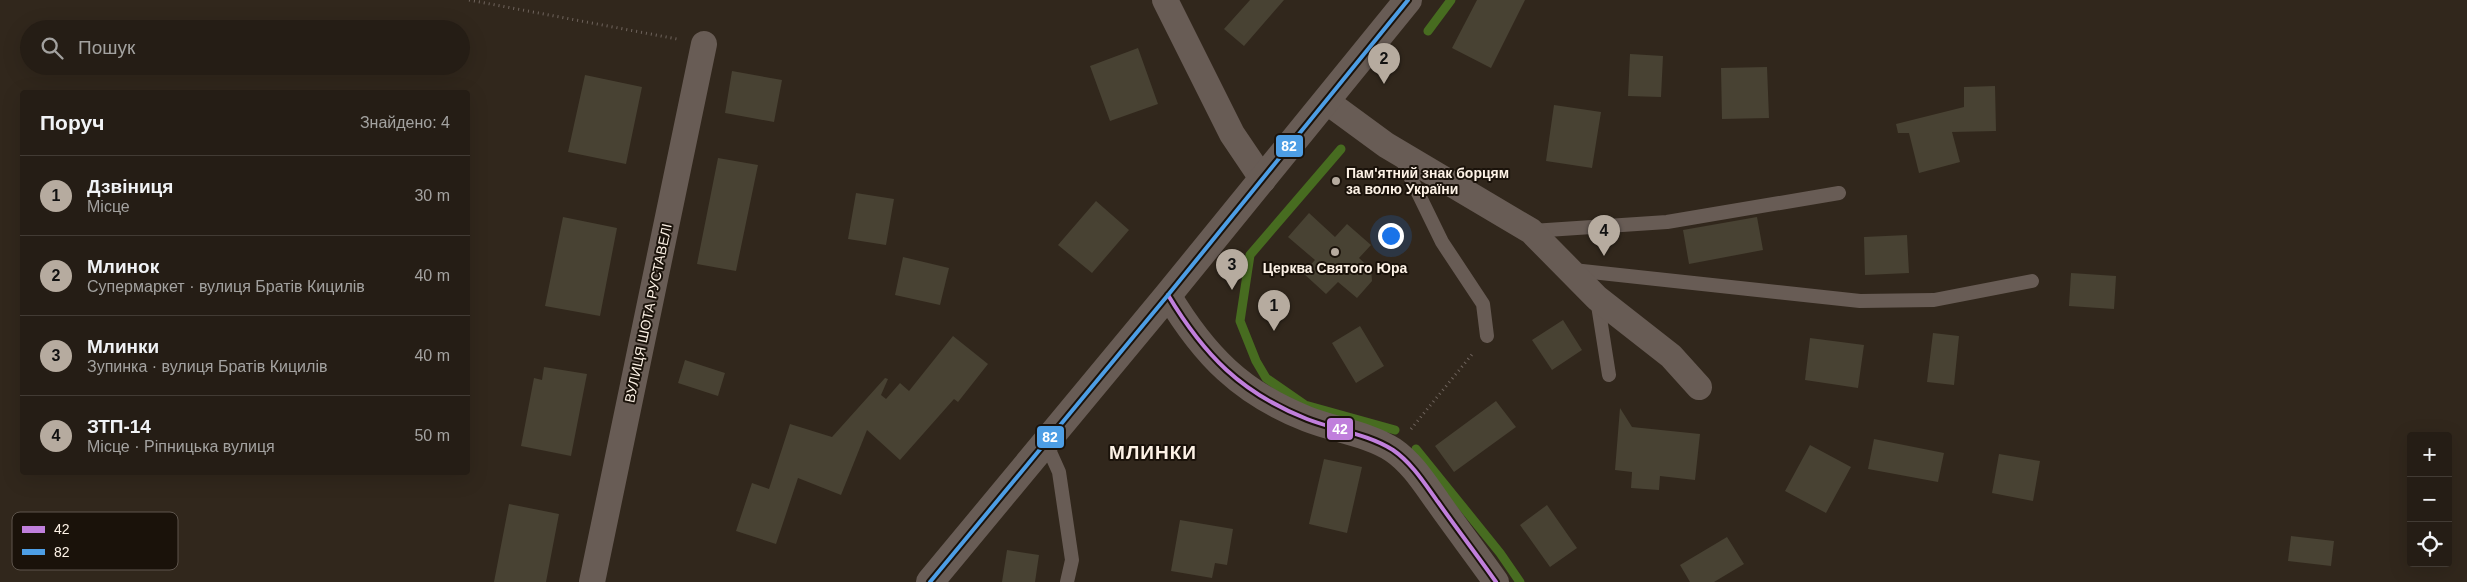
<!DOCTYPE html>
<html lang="uk">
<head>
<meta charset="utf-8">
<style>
  :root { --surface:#251d15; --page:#312a22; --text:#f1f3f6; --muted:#a3a2a0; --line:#423b34; --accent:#b6ab9f }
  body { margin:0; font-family:Helvetica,sans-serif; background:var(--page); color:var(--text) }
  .controls { position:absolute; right:15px; bottom:15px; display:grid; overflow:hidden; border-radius:5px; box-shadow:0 5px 20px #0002 }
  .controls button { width:45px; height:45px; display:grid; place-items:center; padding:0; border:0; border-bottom:1px solid var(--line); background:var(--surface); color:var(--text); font:25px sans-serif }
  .you { position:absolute; left:1390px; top:235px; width:18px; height:18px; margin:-12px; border:4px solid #fff; border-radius:50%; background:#1a73e8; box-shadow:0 0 0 8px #1a73e833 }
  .badge { display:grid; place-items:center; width:32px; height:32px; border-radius:50%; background:var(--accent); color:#111; font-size:16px; font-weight:700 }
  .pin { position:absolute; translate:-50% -41px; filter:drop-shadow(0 1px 2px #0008) }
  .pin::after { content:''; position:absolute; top:26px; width:18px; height:15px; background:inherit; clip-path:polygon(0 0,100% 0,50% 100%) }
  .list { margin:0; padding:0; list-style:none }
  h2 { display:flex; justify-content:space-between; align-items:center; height:65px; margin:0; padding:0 20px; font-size:21px }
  h2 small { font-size:16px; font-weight:400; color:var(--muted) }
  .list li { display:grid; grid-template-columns:32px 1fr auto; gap:15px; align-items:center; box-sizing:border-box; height:80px; padding:0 20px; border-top:1px solid var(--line) }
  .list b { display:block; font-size:19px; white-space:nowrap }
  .list p { margin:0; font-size:16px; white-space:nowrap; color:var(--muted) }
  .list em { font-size:16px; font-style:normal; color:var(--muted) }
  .icon { flex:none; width:28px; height:28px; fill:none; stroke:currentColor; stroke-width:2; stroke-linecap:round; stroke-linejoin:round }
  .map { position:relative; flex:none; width:2467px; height:582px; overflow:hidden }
  .search { position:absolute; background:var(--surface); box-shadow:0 5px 20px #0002; left:20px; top:20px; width:450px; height:55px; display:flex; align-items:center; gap:12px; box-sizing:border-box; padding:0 18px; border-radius:28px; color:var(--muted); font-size:19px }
  .panel { position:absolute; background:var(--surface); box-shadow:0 5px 20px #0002; left:20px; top:90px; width:450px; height:385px; border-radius:5px }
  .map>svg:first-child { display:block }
</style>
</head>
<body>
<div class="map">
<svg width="2467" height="582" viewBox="0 0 2467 582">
  <rect width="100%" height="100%" fill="#31271c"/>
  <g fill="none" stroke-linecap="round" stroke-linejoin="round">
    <path stroke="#476c20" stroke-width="9" d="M1428,31L1451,0
      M1341,149L1250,255L1240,321L1256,361L1266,378L1305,405L1395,430
      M1416,449L1500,553L1520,582"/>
  </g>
  <path fill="#484233" d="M1250,0H1284L1244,46L1224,29Z
    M1477,0H1525L1491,68L1452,48Z
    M1138,48L1158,104L1110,121L1090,66Z
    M1630,54L1663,56L1661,97L1628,96Z
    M1767,67L1769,118L1722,119L1721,68Z
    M732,71L782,80L774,122L725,113Z
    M585,75L642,87L626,164L568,152Z
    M1995,86L1996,131L1952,132L1960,162L1919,173L1909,133H1898L1896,124L1964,107V87Z
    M1554,105L1601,112L1592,168L1546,161Z
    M718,158L758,165L736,271L697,264Z
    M856,193L894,199L886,245L848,239Z
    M1096,201L1129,230L1092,273L1058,245Z
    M1309,213L1335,237L1347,224L1371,245L1359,258L1371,269L1372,281L1357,298L1338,282L1326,294L1303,273L1315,260L1288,237Z
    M563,217L617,228L600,316L545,306Z
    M1757,217L1763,250L1689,264L1683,230Z
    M1907,235L1909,273L1865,275L1864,237Z
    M903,257L949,268L940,305L895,295Z
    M2071,273L2116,276L2114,309L2069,306Z
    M1563,320L1582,350L1552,370L1532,340Z
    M1360,326L1384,366L1356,383L1332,343Z
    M1933,333L1959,336L1954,385L1927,382Z
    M953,336L988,364L958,402L954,399L900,460L867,430L841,495L798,478L776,544L736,531L752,483L769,489L790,424L832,437L885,378L888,379L881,395L886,399L900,383L909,391Z
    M1810,338L1864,345L1858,388L1805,380Z
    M685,360L725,373L718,396L678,383Z
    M544,367L587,374L571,456L521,446L534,378L542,380Z
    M1496,401L1516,427L1454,472L1435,446Z
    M1620,408L1632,427L1700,434L1695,480L1660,476L1659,490L1631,488L1632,472L1615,470Z
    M1874,439L1944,453L1938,482L1868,469Z
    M1810,445L1851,467L1826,513L1785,491Z
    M1999,454L2040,461L2033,501L1992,493Z
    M1324,459L1362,467L1347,533L1309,524Z
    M509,504L559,514L546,582H494Z
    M1547,505L1577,548L1550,567L1520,525Z
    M1180,520L1233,529L1227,565L1215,563L1212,578L1171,571Z
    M2291,536L2334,541L2331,566L2288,561Z
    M1727,537L1744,564L1714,582H1690L1680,565Z
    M1007,550L1039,555L1035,582H1002Z"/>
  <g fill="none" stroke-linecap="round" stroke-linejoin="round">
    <path stroke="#6f645d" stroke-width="3" stroke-dasharray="1 4" stroke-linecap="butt" d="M469,0L677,39
      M1411,429L1474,352"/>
    <path stroke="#685c55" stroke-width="14" d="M1401,158L1442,242L1483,304L1487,336
      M1532,231L1667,222L1839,193
      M1573,270L1860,301L1934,300L2032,281
      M1597,299L1609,375
      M1046,443L1059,472L1072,560L1067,582"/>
    <path stroke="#685c55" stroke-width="26" d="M1165,0L1232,134L1263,180
      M1326,101L1386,145L1531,231L1597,298L1671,356L1699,387
      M1168,295C1204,355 1241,393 1307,419C1335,430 1368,434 1393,450C1412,463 1425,484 1438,502C1457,529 1477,555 1496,582
      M592,582L704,44"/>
    <path stroke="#685c55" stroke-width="28" d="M930,582L1168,295L1408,0"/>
    <defs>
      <path id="bus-1" d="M1168,295C1204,355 1241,393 1307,419C1335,430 1368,434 1393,450C1412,463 1425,484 1438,502C1457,529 1477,555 1496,582"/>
      <path id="bus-2" d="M930,582L1168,295L1408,0"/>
    </defs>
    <use href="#bus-1" stroke="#1a120a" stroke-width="8"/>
    <use href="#bus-2" stroke="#1a120a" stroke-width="8"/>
    <use href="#bus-1" stroke="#c07fdc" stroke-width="4"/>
    <use href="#bus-2" stroke="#4d9ee5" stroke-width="4"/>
  </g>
  <g fill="#b6ab9f" stroke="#1a120a" stroke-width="2">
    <circle cx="1336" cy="181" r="5"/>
    <circle cx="1335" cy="252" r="5"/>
  </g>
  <g text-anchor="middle" stroke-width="4" stroke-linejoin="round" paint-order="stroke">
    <g font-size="14" font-weight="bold" fill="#fdf2e6" stroke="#1a120a" text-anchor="start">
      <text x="1346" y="178">Пам'ятний знак борцям<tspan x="1346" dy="16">за волю України</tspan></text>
      <text x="1335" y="273" text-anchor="middle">Церква Святого Юра</text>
    </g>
    <g font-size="14" fill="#fdf2e6" stroke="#1a120a">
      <text transform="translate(648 313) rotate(-78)" y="5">ВУЛИЦЯ ШОТА РУСТАВЕЛІ</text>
    </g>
    <g font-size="19" font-weight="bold" letter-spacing="1" fill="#fdf2e6" stroke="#1a120a">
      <text x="1153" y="459">МЛИНКИ</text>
    </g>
  </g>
  <rect x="12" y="512" width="166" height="58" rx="8" fill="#1a120a" stroke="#5e554c" stroke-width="1"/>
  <rect x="22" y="526" width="23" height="7" fill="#c07fdc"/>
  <rect x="22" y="549" width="23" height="6" fill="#4d9ee5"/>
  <g font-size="14" fill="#fdf2e6">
    <text x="54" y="534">42</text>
    <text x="54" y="557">82</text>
  </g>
  <g stroke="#1a120a" stroke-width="2">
    <rect x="1275" y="134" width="29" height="24" rx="5" fill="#4d9ee5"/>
    <rect x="1326" y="417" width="28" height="24" rx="5" fill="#c07fdc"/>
    <rect x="1036" y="425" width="29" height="24" rx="5" fill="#4d9ee5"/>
  </g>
  <g font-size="14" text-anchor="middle" font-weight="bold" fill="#fff">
    <text x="1289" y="151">82</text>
    <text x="1340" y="434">42</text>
    <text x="1050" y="442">82</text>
  </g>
</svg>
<div class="controls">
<button>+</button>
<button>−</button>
<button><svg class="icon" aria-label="locate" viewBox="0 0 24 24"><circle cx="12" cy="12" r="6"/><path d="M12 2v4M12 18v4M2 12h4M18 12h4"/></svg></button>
</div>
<div class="you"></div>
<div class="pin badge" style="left:1274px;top:331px">1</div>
<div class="pin badge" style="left:1384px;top:84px">2</div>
<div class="pin badge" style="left:1232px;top:290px">3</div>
<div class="pin badge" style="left:1604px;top:256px">4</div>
<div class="search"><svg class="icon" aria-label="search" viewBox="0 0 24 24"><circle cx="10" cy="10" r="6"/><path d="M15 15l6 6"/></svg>Пошук</div>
<section class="panel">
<h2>Поруч<small>Знайдено: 4</small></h2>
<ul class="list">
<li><span class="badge">1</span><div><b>Дзвіниця</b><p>Місце</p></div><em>30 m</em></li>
<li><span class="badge">2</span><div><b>Млинок</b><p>Супермаркет · вулиця Братів Кицилів</p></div><em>40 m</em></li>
<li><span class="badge">3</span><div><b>Млинки</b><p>Зупинка · вулиця Братів Кицилів</p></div><em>40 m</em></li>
<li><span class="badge">4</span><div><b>ЗТП-14</b><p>Місце · Ріпницька вулиця</p></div><em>50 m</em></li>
</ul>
</section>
</div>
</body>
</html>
